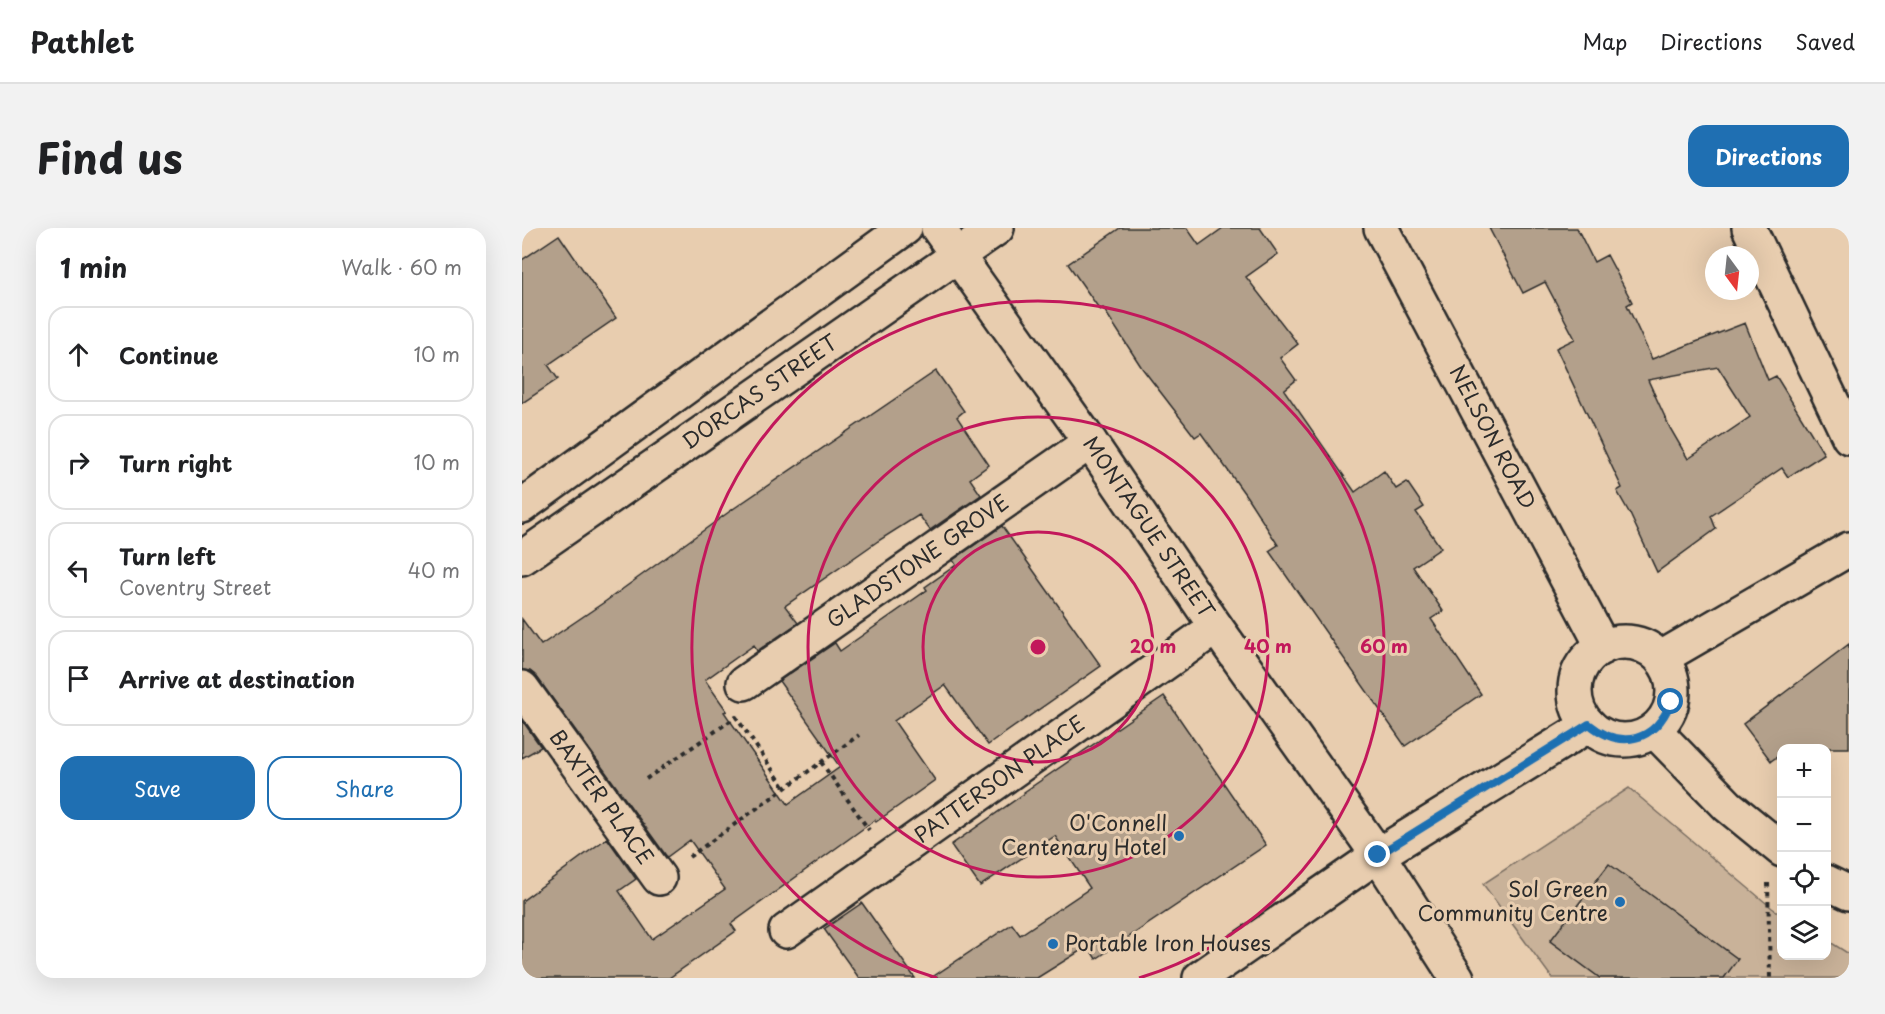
<!DOCTYPE html>
<html lang="en">
<head>
<meta charset="utf-8">
<style>
  :root { --surface:#fff; --page:#f2f2f2; --text:#202124; --muted:#757577; --line:#e0e0e0; --accent:#1f6fb2 }
  body { margin:0; font-family:"Playpen Sans",sans-serif; background:var(--page); color:var(--text) }
  .controls { position:absolute; right:18px; bottom:18px; display:grid; overflow:hidden; border-radius:12px; box-shadow:0 6px 24px #0002 }
  .controls button { width:54px; height:54px; display:grid; place-items:center; padding:0; border:0; border-bottom:2px solid var(--line); background:var(--surface); color:var(--text); font:30px sans-serif }
  .compass { position:absolute; left:1183px; top:18px; width:54px; height:54px; border-radius:50%; background:var(--surface); box-shadow:0 6px 24px #0002; rotate:165deg }
  .stop { position:absolute; width:18px; height:18px; margin:-14px; border:4px solid #1f6fb2; border-radius:50%; background:#fff }
  .stop.end { background:#1f6fb2; border-color:#fff; box-shadow:0 2px 6px #0008 }
  .list { margin:0; padding:0; list-style:none }
  h2 { display:flex; justify-content:space-between; align-items:center; height:78px; margin:0; padding:0 24px; font-size:26px }
  h2 small { font-size:20px; font-weight:400; color:var(--muted) }
  .list li { display:grid; grid-template-columns:39px 1fr auto; gap:18px; align-items:center; box-sizing:border-box; height:96px; margin:0 12px 12px; padding:0 12px; border:2px solid var(--line); border-radius:18px }
  .list b { display:block; font-size:22px; white-space:nowrap }
  .list p { margin:0; font-size:20px; white-space:nowrap; color:var(--muted) }
  .list em { font-size:20px; font-style:normal; color:var(--muted) }
  .actions { display:flex; gap:12px; padding:18px 24px }
  .actions a { flex:1; padding:14px 0; border:2px solid var(--accent); border-radius:18px; text-align:center; font-size:21px; color:var(--accent) }
  .actions .main { background:var(--accent); color:#fff }
  .icon { flex:none; width:33px; height:33px; fill:none; stroke:currentColor; stroke-width:2; stroke-linecap:round; stroke-linejoin:round }
  .map { position:relative; flex:none; width:1327px; height:750px; overflow:hidden; border-radius:18px }
  header { display:flex; align-items:center; gap:36px; box-sizing:border-box; height:84px; padding:0 30px; background:var(--surface); border-bottom:2px solid var(--line) }
  header strong { font-size:28px }
  nav { display:flex; gap:33px; margin-inline-start:auto; font-size:21px }
  .intro { display:flex; align-items:center; justify-content:space-between; box-sizing:border-box; height:144px; padding:0 36px }
  h1 { margin:0; font-size:42px }
  .button { padding:15px 27px; border-radius:18px; background:var(--accent); color:#fff; font-size:21px; font-weight:700 }
  main { display:flex; gap:36px; padding:0 36px }
  aside { flex:1; background:var(--surface); border-radius:18px; box-shadow:0 6px 24px #0002 }
  .map>svg:first-child { display:block }
</style>
</head>
<body>
<header>
<strong>Pathlet</strong>
<nav><a>Map</a><a>Directions</a><a>Saved</a></nav>
</header>
<div class="intro"><h1>Find us</h1><a class="button">Directions</a></div>
<main>
<aside>
<h2>1 min<small>Walk · 60 m</small></h2>
<ul class="list">
<li><svg class="icon" aria-label="ahead" viewBox="0 0 24 24"><path d="M12 20V5M6 11l6-6 6 6"/></svg><div><b>Continue</b></div><em>10 m</em></li>
<li><svg class="icon" aria-label="right" viewBox="0 0 24 24"><path d="M7 20v-9h11M14 6l5 5-5 5"/></svg><div><b>Turn right</b></div><em>10 m</em></li>
<li><svg class="icon" aria-label="left" viewBox="0 0 24 24"><path d="M17 20v-9H6M10 6l-5 5 5 5"/></svg><div><b>Turn left</b><p>Coventry Street</p></div><em>40 m</em></li>
<li><svg class="icon" aria-label="arrive" viewBox="0 0 24 24"><path d="M6 21V4h12l-3 4 3 4H6"/></svg><div><b>Arrive at destination</b></div></li>
</ul>
<div class="actions"><a class="main">Save</a><a>Share</a></div>
</aside>
<div class="map">
<svg width="1327" height="750" viewBox="0 0 1327 750">
  <rect width="100%" height="100%" fill="#e8cdaf"/>
  <filter id="ink" filterUnits="userSpaceOnUse"><feTurbulence type="fractalNoise" baseFrequency=".0167" numOctaves="2"/><feDisplacementMap in="SourceGraphic" scale="12" xChannelSelector="R" yChannelSelector="G"/><feConvolveMatrix kernelMatrix="1 2 1 2 8 2 1 2 1" color-interpolation-filters="sRGB"/></filter>
  <g filter="url(#ink)">
    <path fill="#c9b299" stroke="#7a6e62" stroke-width="1.5" d="M1107,560L1250,680L1259,686L1260,728H1304L1305,712L1327,726V750H1030L961,656Z"/>
    <path fill="#b3a08b" stroke="#2b2b2b" stroke-width="1.5" fill-rule="evenodd" d="M598,0H665L677,17L701,0H738L756,26L724,49L776,116L758,130L774,152L762,162L833,264L862,243L874,261L885,254L902,279L894,284L919,320L891,339L921,383L909,391L959,466L883,518L747,323L756,317L725,269L679,205L673,209L620,140L581,80L578,82L546,36Z
      M967,0H1055L1072,34L1085,27L1110,74L1105,77L1130,131L1223,95L1246,152L1254,148L1302,226L1266,249L1260,240L1189,288L1194,301L1135,344L1108,286L1095,263L1100,260L1034,120L1053,111L1023,54L1001,65ZM1196,139L1228,189L1166,231L1148,200L1126,152Z
      M37,7L94,90L26,137L36,151L0,175V32Z
      M414,143L442,183L435,189L467,237L448,251L459,267L408,302L397,287L356,313L263,378L276,395L235,423L232,417L183,452L205,483L202,484L266,576L318,539L257,453L313,415L318,423L405,362L403,359L434,337L431,332L480,298L579,438L466,517L423,457L372,493L413,552L354,594L353,592L209,696L214,703L147,750H0V673L85,610L114,651L97,663L130,711L203,661L168,612L145,629L15,449L8,443L0,442V391L19,417L84,373L211,281Z
      M1327,416V520H1260V525L1249,533L1221,496Z
      M642,468L744,617L574,731L566,718L515,750H409L490,696L498,707L568,660L533,608L458,658L429,617L503,565L502,564Z
      M0,492L19,519L0,530Z
      M1087,636L1216,731L1202,750H1078L1028,713Z
      M340,675L393,750H337L302,701Z"/>
    <g fill="none" stroke-linecap="round" stroke-linejoin="round">
      <defs>
        <g id="minor">
          <path id="s1" d="M416,0L568,214L694,399L856,627L935,750"/>
          <path id="s2" d="M859,0L1081,419"/>
          <path d="M1227,0L1327,209"/>
          <path d="M0,278L383,0"/>
          <path id="s3" d="M0,330L475,0"/>
          <circle cx="1102" cy="463" r="49"/>
          <path d="M1139,430L1327,321"/>
          <path id="s4" d="M222,455L568,214"/>
          <path id="s5" d="M0,460L137,650"/>
          <path d="M1132,502L1206,578L1260,622"/>
          <path d="M1304,654L1327,665"/>
          <path id="s6" d="M264,703L694,399"/>
          <path d="M678,750L856,627L1067,497"/>
        </g>
      </defs>
      <use href="#minor" stroke="#2b2b2b" stroke-width="38"/>
      <path stroke="#2b2b2b" stroke-width="4" stroke-dasharray="4.5 4.5" stroke-linecap="butt" d="M299,534L347,602
        M124,551L214,489L263,560
        M167,629L337,507
        M1246,655L1248,750"/>
      <use href="#minor" stroke="#e8cdaf" stroke-width="33"/>
    </g>
  </g>
  <g fill="none" stroke-linecap="round" stroke-linejoin="round" filter="url(#ink)">
    <path stroke="#1f6fb2" stroke-width="8" d="M856,627L1067,496C1100,523 1133,513 1149,474"/>
  </g>
  <g fill="none" stroke="#c2185b" stroke-width="3">
    <circle cx="516" cy="419" r="115"/>
    <circle cx="516" cy="419" r="230"/>
    <path d="M415 750A346 346 0 1 1 617 750"/>
  </g>
  <g fill="#1f6fb2" stroke="#e8cdaf" stroke-width="2">
    <circle cx="657" cy="608" r="6"/>
    <circle cx="1098" cy="674" r="6"/>
    <circle cx="531" cy="716" r="6"/>
  </g>
  <g text-anchor="middle" stroke-width="6" stroke-linejoin="round" paint-order="stroke">
    <g font-size="21" fill="#2b2b2b" stroke="#e8cdaf">
      <text dy="7" stroke="none"><textPath href="#s3" startOffset="290">DORCAS STREET</textPath></text>
      <text dy="7" stroke="none"><textPath href="#s2" startOffset="237">NELSON ROAD</textPath></text>
      <text dy="7" stroke="none"><textPath href="#s1" startOffset="366">MONTAGUE STREET</textPath></text>
      <text dy="7" stroke="none"><textPath href="#s4" startOffset="212">GLADSTONE GROVE</textPath></text>
      <text dy="7" stroke="none"><textPath href="#s6" startOffset="262">PATTERSON PLACE</textPath></text>
      <text dy="7" stroke="none"><textPath href="#s5" startOffset="135">BAXTER PLACE</textPath></text>
    </g>
    <g font-size="21" fill="#2b2b2b" stroke="#e8cdaf" text-anchor="end">
      <text x="645" y="603">O'Connell<tspan x="645" dy="24">Centenary Hotel</tspan></text>
      <text x="1086" y="669">Sol Green<tspan x="1086" dy="24">Community Centre</tspan></text>
      <text x="543" y="723" text-anchor="start">Portable Iron Houses</text>
    </g>
  </g>
  <circle cx="516" cy="419" r="9" fill="#c2185b" stroke="#e8cdaf" stroke-width="3"/>
  <g font-size="18" text-anchor="middle" font-weight="bold" fill="#c2185b" stroke="#e8cdaf" stroke-width="6" stroke-linejoin="round" paint-order="stroke">
    <text x="631" y="425">20 m</text>
    <text x="746" y="425">40 m</text>
    <text x="862" y="425">60 m</text>
  </g>
</svg>
<div class="controls">
<button>+</button>
<button>−</button>
<button><svg class="icon" aria-label="locate" viewBox="0 0 24 24"><circle cx="12" cy="12" r="6"/><path d="M12 2v4M12 18v4M2 12h4M18 12h4"/></svg></button>
<button><svg class="icon" aria-label="layers" viewBox="0 0 24 24"><path d="M12 4l9 5-9 5-9-5zM3 14l9 5 9-5"/></svg></button>
</div>
<svg class="compass" viewBox="-18 -18 36 36"><path d="M0-13l5 13h-10z" fill="#e53935"/><path d="M0 13l5-13h-10z" fill="#757577"/></svg>
<div class="stop" style="left:1149px;top:474px"></div>
<div class="stop end" style="left:856px;top:627px"></div>
</div>
</main>
</body>
</html>
